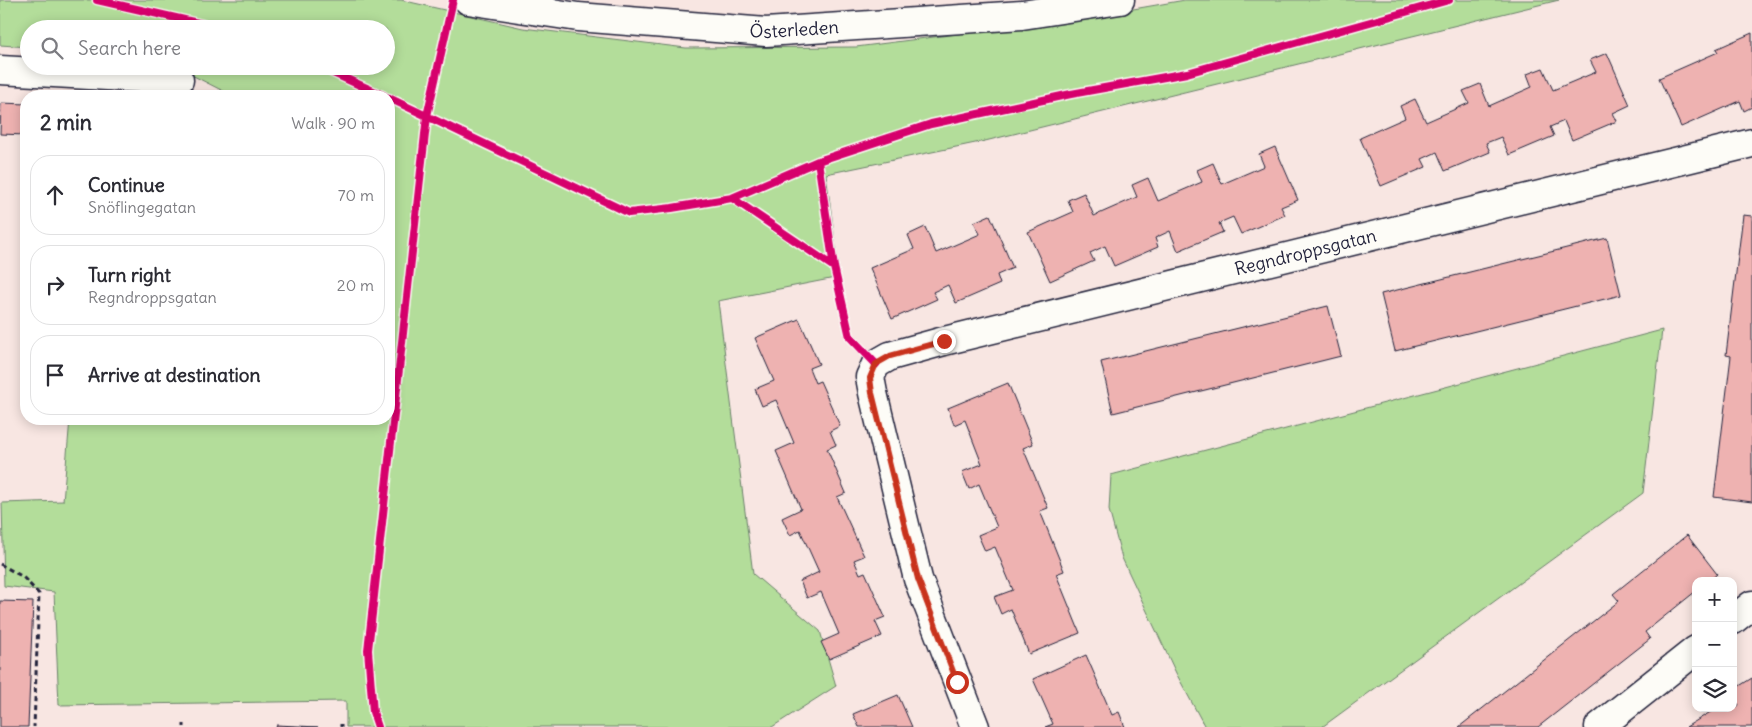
<!DOCTYPE html>
<html lang="en">
<head>
<meta charset="utf-8">
<style>
  :root { --surface:#fff; --page:#f2f2f3; --text:#2b2b33; --muted:#7c7c81; --line:#e1e1e2 }
  body { margin:0; font-family:Delius,sans-serif; background:var(--page); color:var(--text) }
  .controls { position:absolute; right:15px; bottom:15px; display:grid; overflow:hidden; border-radius:10px; box-shadow:0 2px 12px #0003 }
  .controls button { width:45px; height:45px; display:grid; place-items:center; padding:0; border:0; border-bottom:1px solid var(--line); background:var(--surface); color:var(--text); font:25px sans-serif }
  .stop { position:absolute; width:15px; height:15px; margin:-11px; border:4px solid #c8321e; border-radius:50%; background:#fff }
  .stop.end { background:#c8321e; border-color:#fff; box-shadow:0 1px 5px #0008 }
  .list { margin:0; padding:0; list-style:none }
  h2 { display:flex; justify-content:space-between; align-items:center; height:65px; margin:0; padding:0 20px; font-size:21px }
  h2 small { font-size:16px; font-weight:400; color:var(--muted) }
  .list li { display:grid; grid-template-columns:32px 1fr auto; gap:15px; align-items:center; box-sizing:border-box; height:80px; margin:0 10px 10px; padding:0 10px; border:1px solid var(--line); border-radius:20px }
  .list b { display:block; font-size:19px; white-space:nowrap }
  .list p { margin:0; font-size:16px; white-space:nowrap; color:var(--muted) }
  .list em { font-size:16px; font-style:normal; color:var(--muted) }
  .icon { flex:none; width:28px; height:28px; fill:none; stroke:currentColor; stroke-width:2; stroke-linecap:round; stroke-linejoin:round }
  .map { position:relative; flex:none; width:1752px; height:727px; overflow:hidden }
  .search { position:absolute; background:var(--surface); box-shadow:0 2px 12px #0003; left:20px; top:20px; width:375px; height:55px; display:flex; align-items:center; gap:12px; box-sizing:border-box; padding:0 18px; border-radius:28px; color:var(--muted); font-size:19px }
  .panel { position:absolute; background:var(--surface); box-shadow:0 2px 12px #0003; left:20px; top:90px; width:375px; height:335px; border-radius:20px }
  .map>svg:first-child { display:block }
</style>
</head>
<body>
<div class="map">
<svg width="1752" height="727" viewBox="0 0 1752 727">
  <rect width="100%" height="100%" fill="#f8e6e2"/>
  <filter id="ink" filterUnits="userSpaceOnUse"><feTurbulence type="fractalNoise" baseFrequency=".02" numOctaves="2"/><feDisplacementMap in="SourceGraphic" scale="10" xChannelSelector="R" yChannelSelector="G"/><feConvolveMatrix kernelMatrix="1 2 1 2 8 2 1 2 1" color-interpolation-filters="sRGB"/></filter>
  <g filter="url(#ink)">
    <path fill="#b3dd9a" stroke="#6a806a" d="M0,0H401L523,28L686,48L856,47L1082,18L1185,0H1559L985,141L826,174L840,277L718,301L753,574L820,631L836,686L772,727H346V701L59,705L54,592L4,586L2,503L63,501L70,419H389V96H233L174,66H386V29H29V47L0,45Z
      M1662,330L1643,493L1322,727H1205L1176,673L1122,558L1109,510L1111,475Z"/>
    <path fill="#eeb2b1" stroke="#22223b" d="M1752,33V107L1744,111L1740,101L1681,127L1659,78L1718,52L1716,49Z
      M1607,53L1630,105L1613,113L1617,121L1572,140L1564,121L1550,127L1554,136L1509,155L1501,137L1486,143L1490,152L1445,171L1437,152L1422,159L1426,167L1381,186L1360,138L1405,118L1400,106L1415,99L1426,122L1469,103L1463,91L1480,84L1489,106L1532,87L1527,74L1543,68L1553,90L1596,72L1590,60Z
      M1,103L26,104V135L0,134Z
      M1275,147L1298,200L1281,207L1285,215L1241,234L1233,217L1219,223L1223,232L1178,251L1170,231L1155,238L1158,247L1114,266L1105,246L1090,253L1094,261L1050,281L1028,232L1073,212L1068,200L1084,193L1094,216L1137,197L1132,185L1148,178L1158,201L1202,182L1197,170L1213,163L1222,184L1264,166L1259,154Z
      M990,215L1013,268L997,275L1000,284L956,303L948,285L933,292L937,299L892,319L870,268L914,249L908,235L925,227L936,253L980,234L974,222Z
      M1743,215L1752,216V502L1714,497L1731,356L1726,355Z
      M1607,238L1621,295L1395,351L1381,294Z
      M1328,306L1341,356L1113,413L1101,362Z
      M799,319L819,364L809,368L815,383L820,381L840,426L830,431L836,445L827,449L846,493L837,497L864,556L854,560L860,574L865,572L885,617L875,621L882,636L829,659L821,642L839,634L821,592L807,598L800,581L819,572L800,530L790,535L782,518L801,509L776,451L794,443L776,400L762,406L755,389L774,381L755,338Z
      M1008,383L1033,444L1023,448L1048,508L1040,511L1064,571L1056,574L1080,633L1029,654L1011,609L1001,614L994,597L1013,590L995,547L985,551L978,535L997,527L979,484L969,489L962,472L982,464L965,420L954,425L948,408Z
      M1687,535L1717,574L1709,581H1696V591L1645,632L1650,639L1538,727H1459L1619,601L1613,594Z
      M0,601L33,602L28,727H0Z
      M1086,655L1112,715L1119,712L1125,727H1045L1053,724L1033,679Z
      M1752,678V727H1686L1717,708H1726L1729,712L1739,705L1733,696V690Z
      M898,695L912,727H859L853,714Z
      M277,725L318,727H276Z"/>
    <g fill="none" stroke-linecap="round" stroke-linejoin="round">
      <defs>
        <g id="street">
          <path d="M0,70L179,80"/>
          <path d="M1733,620L1752,605"/>
          <path id="s1" d="M975,727L918,579L873,393L870,377L876,364L890,356L944,341L1752,143"/>
          <path d="M1599,727L1696,650"/>
        </g>
        <g id="secondary">
          <path id="s2" d="M468,0L578,17L766,32L1022,15L1120,0"/>
        </g>
      </defs>
      <use href="#street" stroke="#22223b" stroke-width="31"/>
      <use href="#secondary" stroke="#22223b" stroke-width="31"/>
      <path stroke="#22223b" stroke-width="3" stroke-dasharray="5 4" stroke-linecap="butt" d="M0,564L23,577L39,594L34,727
        M184,727V724
        M341,727V724"/>
      <use href="#street" stroke="#fdfcf7" stroke-width="28"/>
      <use href="#secondary" stroke="#fdfcf7" stroke-width="28"/>
      <defs>
        <path id="cycleway" d="M97,0L224,29
          M318,66L384,96
          M389,98L629,213L672,208L732,198L818,161L931,124L1071,94L1187,73L1449,0
          M818,161L834,267L850,337L876,364
          M732,198L834,267
          M378,727L373,712L368,650L427,116L453,0"/>
      </defs>
      <use href="#cycleway" stroke="#fdfcf7" stroke-width="11"/>
      <use href="#cycleway" stroke="#d6006c" stroke-width="8"/>
    </g>
  </g>
  <g fill="none" stroke-linecap="round" stroke-linejoin="round" filter="url(#ink)">
    <path stroke="#c8321e" stroke-width="6" d="M944,341L890,356L876,364L870,378L872,393L918,579L957,682"/>
  </g>
  <g text-anchor="middle" stroke-width="4" stroke-linejoin="round" paint-order="stroke">
    <g font-size="18" fill="#22223b" stroke="#fdfcf7">
      <text dy="6" stroke="none"><textPath href="#s2" startOffset="328">Österleden</textPath></text>
      <text dy="6" stroke="none"><textPath href="#s1" startOffset="825">Regndroppsgatan</textPath></text>
    </g>
  </g>
</svg>
<div class="controls">
<button>+</button>
<button>−</button>
<button><svg class="icon" aria-label="layers" viewBox="0 0 24 24"><path d="M12 4l9 5-9 5-9-5zM3 14l9 5 9-5"/></svg></button>
</div>
<div class="stop" style="left:957px;top:682px"></div>
<div class="stop end" style="left:944px;top:341px"></div>
<div class="search"><svg class="icon" aria-label="search" viewBox="0 0 24 24"><circle cx="10" cy="10" r="6"/><path d="M15 15l6 6"/></svg>Search here</div>
<section class="panel">
<h2>2 min<small>Walk · 90 m</small></h2>
<ul class="list">
<li><svg class="icon" aria-label="ahead" viewBox="0 0 24 24"><path d="M12 20V5M6 11l6-6 6 6"/></svg><div><b>Continue</b><p>Snöflingegatan</p></div><em>70 m</em></li>
<li><svg class="icon" aria-label="right" viewBox="0 0 24 24"><path d="M7 20v-9h11M14 6l5 5-5 5"/></svg><div><b>Turn right</b><p>Regndroppsgatan</p></div><em>20 m</em></li>
<li><svg class="icon" aria-label="arrive" viewBox="0 0 24 24"><path d="M6 21V4h12l-3 4 3 4H6"/></svg><div><b>Arrive at destination</b></div></li>
</ul>
</section>
</div>
</body>
</html>
